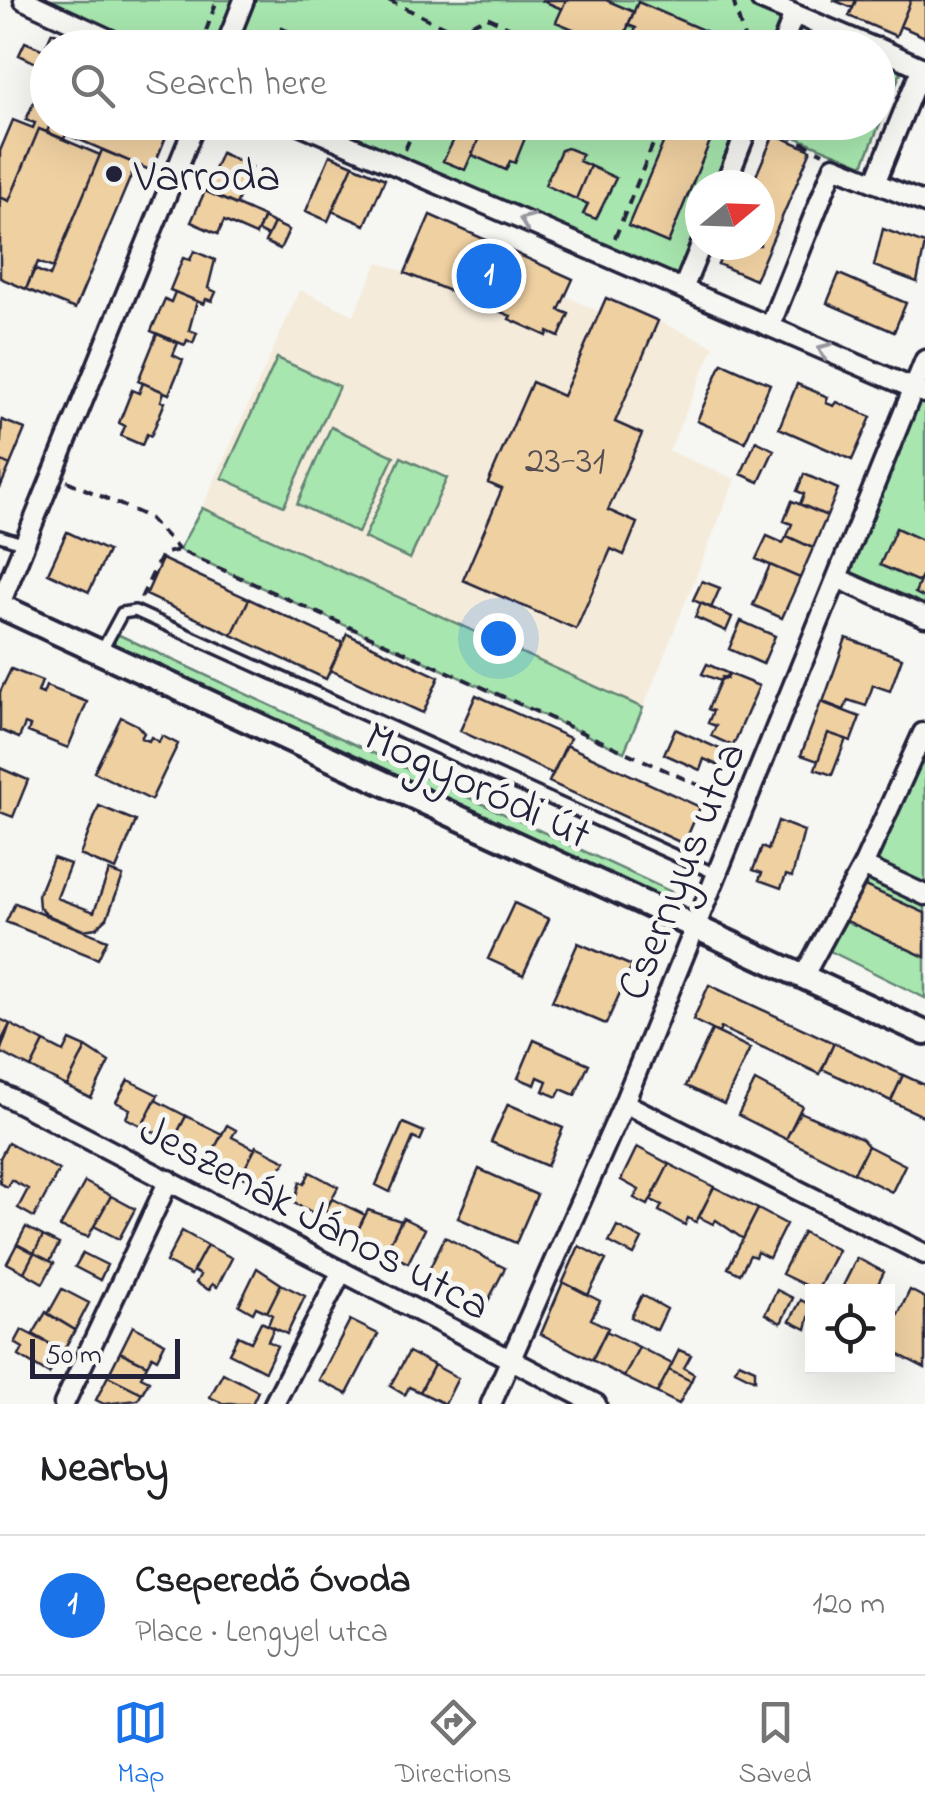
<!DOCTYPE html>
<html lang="en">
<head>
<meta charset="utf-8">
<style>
  :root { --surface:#fff; --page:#f2f2f2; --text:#202124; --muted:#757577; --line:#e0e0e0; --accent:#1a73e8 }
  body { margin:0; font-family:"Indie Flower",sans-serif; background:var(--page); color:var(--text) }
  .controls { position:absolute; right:30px; bottom:30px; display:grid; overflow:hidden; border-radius:0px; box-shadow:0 10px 40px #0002 }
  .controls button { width:90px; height:90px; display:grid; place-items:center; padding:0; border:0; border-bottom:2px solid var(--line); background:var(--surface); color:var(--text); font:50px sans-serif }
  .compass { position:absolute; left:685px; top:170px; width:90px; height:90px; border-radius:50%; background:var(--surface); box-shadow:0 10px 40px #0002; rotate:71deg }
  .scale { position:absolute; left:30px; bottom:25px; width:150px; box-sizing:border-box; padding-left:10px; border:5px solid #22223b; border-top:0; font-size:28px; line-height:35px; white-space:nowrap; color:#22223b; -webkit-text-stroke:8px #f6f6f2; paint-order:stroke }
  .you { position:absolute; left:498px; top:638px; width:35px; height:35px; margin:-25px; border:8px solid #fff; border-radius:50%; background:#1a73e8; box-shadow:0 0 0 15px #1a73e833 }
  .badge { display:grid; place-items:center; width:65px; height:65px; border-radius:50%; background:var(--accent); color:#fff; font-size:32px; font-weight:700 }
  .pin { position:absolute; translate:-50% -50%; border:5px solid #fff; box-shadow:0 2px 10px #0006 }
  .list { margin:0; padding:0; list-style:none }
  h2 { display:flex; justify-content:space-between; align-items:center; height:130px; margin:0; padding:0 40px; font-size:42px }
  h2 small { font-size:32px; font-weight:400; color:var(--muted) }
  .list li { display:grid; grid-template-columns:65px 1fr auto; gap:30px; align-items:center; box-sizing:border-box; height:140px; padding:0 40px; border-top:2px solid var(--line) }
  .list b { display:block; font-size:38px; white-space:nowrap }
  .list p { margin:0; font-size:32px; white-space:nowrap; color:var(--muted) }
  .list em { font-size:32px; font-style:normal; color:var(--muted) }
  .icon { flex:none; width:55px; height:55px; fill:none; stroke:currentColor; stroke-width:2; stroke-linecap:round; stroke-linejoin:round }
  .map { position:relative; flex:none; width:925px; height:1404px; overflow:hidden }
  .search { position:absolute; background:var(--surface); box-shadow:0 10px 40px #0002; left:30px; right:30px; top:30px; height:110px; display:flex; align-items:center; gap:25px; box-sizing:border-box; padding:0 35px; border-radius:55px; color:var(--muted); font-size:38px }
  .sheet { height:270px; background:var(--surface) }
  nav { display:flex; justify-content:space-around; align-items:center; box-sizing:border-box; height:140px; border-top:2px solid var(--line); background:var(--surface); font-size:28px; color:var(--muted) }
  nav a { display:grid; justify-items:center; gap:5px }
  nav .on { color:var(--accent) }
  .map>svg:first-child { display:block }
</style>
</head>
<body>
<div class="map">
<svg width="925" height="1404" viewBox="0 0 925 1404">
  <rect width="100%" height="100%" fill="#f6f6f2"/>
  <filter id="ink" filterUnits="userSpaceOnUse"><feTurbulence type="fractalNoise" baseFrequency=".01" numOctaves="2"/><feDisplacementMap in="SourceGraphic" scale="20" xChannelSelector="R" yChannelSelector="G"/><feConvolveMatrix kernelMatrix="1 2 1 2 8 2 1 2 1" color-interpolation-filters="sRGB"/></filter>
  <g filter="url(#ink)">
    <path fill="#f4ebda" d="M430,215L573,279L566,296L599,312L606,298L714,346L669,451L735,479L643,708L202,508L300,290L354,315L378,262L405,272Z"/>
    <path fill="#a7e6ae" stroke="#648474" stroke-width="2.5" d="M23,0H762L875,47H128Z
      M878,48L906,60L863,165L761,123L878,122Z
      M297,123H750L725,185H700V245L683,289Z
      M277,358L339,386L284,506L222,478Z
      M914,388L925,393V617L837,578Z
      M331,427L394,456L358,533L297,504Z
      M401,457L447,478L410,559L364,538Z
      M202,508L643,708L624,752L179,550Z
      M117,634L676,894L668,910L110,650Z
      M925,729V998L820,946Z"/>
    <path fill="#efd0a1" stroke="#22223b" stroke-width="2.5" d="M541,0H566L562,9Z
      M566,0H606L634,12L619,48L556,22Z
      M833,0H856L853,8Z
      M856,0H911L896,36L849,16Z
      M911,0H925V37L900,26Z
      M638,2L712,34L706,48H651L631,39L636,28L628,25Z
      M282,28L328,48H274Z
      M52,32L90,48H48V68L38,64Z
      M25,42L44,50L38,64L19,55Z
      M39,90L48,93V122H51L47,132L39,129L9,201L0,197V151L13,120L33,128L35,123L26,120Z
      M51,122H71L64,139L47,132Z
      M71,122H93L131,138L138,122H172L152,171L66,134Z
      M463,122H486L465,170L443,161Z
      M486,122L525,138L515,163L510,161L506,170L472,155Z
      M672,122H718L668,243L628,226Z
      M39,129L100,155L53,268L38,262L26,289L0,278V197L9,201Z
      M774,134L811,150L755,280L718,264L726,245H760V185H752Z
      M567,148L582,154L579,161L590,166L576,199L545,185L561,150Z
      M102,150L136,164L75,309L26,289L34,269L50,276Z
      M221,153L252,167L236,205L205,191Z
      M330,155L353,165L328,221L306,211Z
      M353,165L385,179L365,225L332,211Z
      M590,166L616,178L596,219L583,214L588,204L576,199Z
      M205,191L264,217L256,235L224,221L218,234L191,222Z
      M430,215L573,279L559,310L569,314L559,337L548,332L547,336L509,319L511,316L405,273Z
      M263,218L274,223L268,236L258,231Z
      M274,223L289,230L280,249L265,242Z
      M883,229L925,244L917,282L874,266Z
      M194,251L215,260L208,288L216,292L212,301L206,299L204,304L170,290L183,258L190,260Z
      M839,274L906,303L894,332L827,303Z
      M175,292L197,301L189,330L197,333L193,343L187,340L185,345L151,331L165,299L171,302Z
      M606,298L658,321L615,422L642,434L608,510L637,523L624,555L611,549L576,629L463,580L502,489L488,483L532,382L563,396Z
      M157,334L178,343L173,355L183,360L169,394L138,381Z
      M722,363L770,384L745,442L697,421Z
      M143,383L164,392L161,401L165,402L151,436L147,434L142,445L121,436L125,426L119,423L132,390L139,393Z
      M797,384L828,397L826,403L834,406L837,402L871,417L852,460L779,428Z
      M2,420L25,429L10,465L0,460Z
      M756,441L774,450L759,482L741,474Z
      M0,460L10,465L0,488Z
      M804,474L838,489L827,516L800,504L804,494L797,491Z
      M792,501L827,516L813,548L787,536L792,524L784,521Z
      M896,528L925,541V569L919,582L880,565Z
      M67,532L108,551L89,592L48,573Z
      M767,536L783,543L787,536L813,548L800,578L756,559Z
      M162,559L249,599L232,635L146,595Z
      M770,565L800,578L782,618L753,605Z
      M925,569V598L915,593Z
      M702,581L720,588L711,608L693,600Z
      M249,599L343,643L326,679L232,635Z
      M701,603L732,617L726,631L695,617Z
      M741,621L775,636L763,664L729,649Z
      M347,634L439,677L423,713L330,670Z
      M846,638L902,658L890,691L873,685L866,706L848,700L844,710L823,702Z
      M707,664L729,674L727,679L722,677L720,681L702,674Z
      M11,669L42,681L38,692L43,694L46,686L87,702L68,748L28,732L30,726L25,724L19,738L0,730V692Z
      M729,674L759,686L733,746L711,736L716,726L708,723L713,711L708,709L720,681Z
      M476,695L570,738L553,774L460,731Z
      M821,702L860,717L851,741L828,733L818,761L801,755Z
      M121,717L137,725L144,733L141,738L149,741L151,737L159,742L162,736L178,744L151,800L94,772Z
      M675,729L731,754L724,768L704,759L700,770L664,754Z
      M828,733L846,739L832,775L815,769Z
      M566,745L700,807L684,844L549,782Z
      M0,768L28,780L13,817L0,812Z
      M99,806L136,821L116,870L80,855Z
      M778,821L804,831L792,877L786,875L781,888L759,880L762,873L753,870L762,847L768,850Z
      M53,858L70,864L57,898L94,912L109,871L123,876L107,918L96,928L83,930L47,915L39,907L38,895Z
      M858,883L925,913V957L842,919Z
      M15,903L107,940L98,959L6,922Z
      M514,903L549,919L523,975L488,959Z
      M578,943L632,966L606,1024L552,1001Z
      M709,985L834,1043L820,1074L721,1028L719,1033L693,1020Z
      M0,1019L10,1024L0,1044Z
      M10,1024L44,1042L31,1068L0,1052Z
      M712,1030L750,1048L724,1104L686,1086Z
      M70,1040L86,1047L67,1086L31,1068L44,1042L64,1052Z
      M534,1040L589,1064L575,1095L561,1089L557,1097L543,1091L547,1081L538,1077L535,1085L518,1078Z
      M834,1043L903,1075L891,1101L822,1069Z
      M86,1047L109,1062L91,1098L67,1086Z
      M903,1075L925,1085V1117L891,1101Z
      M128,1080L158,1095L142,1126L126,1118L130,1109L116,1102Z
      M755,1081L802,1106L786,1139L738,1115Z
      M155,1100L186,1116L173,1141L142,1126Z
      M508,1104L563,1128L547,1166L491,1142Z
      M800,1112L862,1139L868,1146L854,1173L786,1139Z
      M186,1116L222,1134L209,1159L173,1141Z
      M403,1123L424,1132L420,1141L413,1138L390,1192L376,1185Z
      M227,1125L236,1130L232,1137L255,1149L241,1176L209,1159Z
      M8,1143L59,1170L34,1217L18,1208L28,1189L11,1180L7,1187L0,1183V1158Z
      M256,1146L286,1161L267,1189L241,1176Z
      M868,1146L905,1165L892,1192L854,1173Z
      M637,1147L669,1164L648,1205L634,1198L639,1190L621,1180Z
      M669,1164L714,1187L696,1222L688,1218L685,1225L659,1211L662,1205L651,1200Z
      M479,1169L537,1195L516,1243L458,1218Z
      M310,1172L338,1187L322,1217L294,1203L300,1182L304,1184Z
      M85,1182L111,1196L88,1237L60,1227Z
      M714,1187L758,1209L743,1239L716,1220L713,1224L699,1217Z
      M111,1196L135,1209L119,1239L94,1226Z
      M332,1199L365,1215L355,1236L321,1219Z
      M758,1209L786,1224L769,1258L757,1252L755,1257L750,1255L740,1274L728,1268Z
      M368,1210L401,1221L385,1252L355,1236Z
      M403,1218L425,1229L408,1263L385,1252Z
      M617,1226L642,1239L634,1255L609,1242Z
      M26,1227L43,1236L34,1253L17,1244Z
      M182,1231L207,1245L191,1275L166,1262Z
      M803,1232L838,1250L817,1291L782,1274Z
      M43,1236L59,1244L50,1261L34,1253Z
      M445,1237L505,1268L486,1305L427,1274Z
      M17,1244L34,1253L24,1272L7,1263Z
      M207,1245L232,1258L217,1287L212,1284L209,1290L196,1283L200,1275L193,1271Z
      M579,1246L606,1260L588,1295L563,1282Z
      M34,1253L54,1263L43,1283L24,1272Z
      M83,1253L107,1265L100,1280L75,1267Z
      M857,1258L884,1272L874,1292H840Z
      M257,1268L281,1284L267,1312L256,1307L253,1313L239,1305Z
      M563,1282L600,1301L591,1319L608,1328L592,1360L541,1334Z
      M281,1284L305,1296L287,1334L268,1325L272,1315L267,1312Z
      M62,1289L89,1303L75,1330L48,1314Z
      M777,1290L793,1298L781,1323L765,1314Z
      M910,1290L925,1298V1368L888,1349V1335Z
      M642,1295L667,1309L657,1330L631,1317Z
      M801,1300L812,1306L806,1329L790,1321Z
      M46,1312L75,1330L63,1351L33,1334Z
      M350,1320L378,1334L347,1394L319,1380Z
      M261,1322L274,1328L268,1341L277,1346L265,1371L229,1353L238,1336L251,1342Z
      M133,1326L165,1343L157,1359L152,1356L147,1365L120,1352Z
      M22,1330L63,1351L49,1374L19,1356L23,1348L15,1343Z
      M606,1331L639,1347L624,1377L592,1360Z
      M639,1347L672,1364L657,1393L624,1377Z
      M679,1350L691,1355L684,1368L694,1374L691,1381L669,1370Z
      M120,1352L147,1365L141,1377L149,1381L142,1393L108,1376Z
      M409,1352L434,1365L420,1392L409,1387L405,1395L390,1386Z
      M739,1362L755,1369V1380L735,1370Z
      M434,1365L458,1378L445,1404L420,1392Z
      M669,1370L691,1381L679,1404L657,1393Z
      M223,1373L258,1391L252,1404H224L210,1397Z
      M108,1376L142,1393L138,1400L104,1404L96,1400Z"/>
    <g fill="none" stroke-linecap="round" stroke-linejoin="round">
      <defs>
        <path id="service" d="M0,536L25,544
          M101,652L122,613L135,611L718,875"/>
        <path id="minor" d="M24,0L128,48
          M761,0L875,48
          M225,48L244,0
          M781,48L794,14
          M878,48L925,69
          M295,122L924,393
          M875,183L922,67
          M725,185L750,122
          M683,289L701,245
          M770,326L834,166L925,203
          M837,578L925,617
          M0,604L196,122
          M863,866L925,895
          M803,977L863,866L923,733
          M0,1093L596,1404
          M624,1103L925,1254
          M64,1404L169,1180
          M274,1404L342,1271
          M491,1404L624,1103L925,360"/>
        <path id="tertiary" d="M0,606L925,1033"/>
      </defs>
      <use href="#service" stroke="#22223b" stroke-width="16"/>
      <use href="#minor" stroke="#22223b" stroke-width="25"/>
      <use href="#tertiary" stroke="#22223b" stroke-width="30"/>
      <path stroke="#22223b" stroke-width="4" stroke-dasharray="10 8" stroke-linecap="butt" d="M388,0L455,32L449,48
        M733,0L747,48
        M455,32L487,17L555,48
        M200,48L217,0
        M769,126L823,153
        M405,150L417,122
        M615,238L662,122
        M67,481L148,517L179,550
        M141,598L162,554L179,550L729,799"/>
      <use href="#service" stroke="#f6f6f2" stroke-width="9"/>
      <use href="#minor" stroke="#f6f6f2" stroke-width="18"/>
      <use href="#tertiary" stroke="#f6f6f2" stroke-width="22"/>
    </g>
    <defs><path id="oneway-chevron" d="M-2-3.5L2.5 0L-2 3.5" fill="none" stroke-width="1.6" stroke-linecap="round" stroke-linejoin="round" transform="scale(2.5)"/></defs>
    <g stroke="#9797a0">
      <use href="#oneway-chevron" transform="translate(526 221) rotate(-157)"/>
      <use href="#oneway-chevron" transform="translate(824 350) rotate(-157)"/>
    </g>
  </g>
  <circle fill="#22223b" stroke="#f6f6f2" stroke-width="4" cx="114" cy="174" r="10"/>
  <g text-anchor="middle" stroke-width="10" stroke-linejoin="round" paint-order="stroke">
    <g font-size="40" fill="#554e54">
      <text x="565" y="472">23-31</text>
    </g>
    <g font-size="45" fill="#22223b" stroke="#f6f6f2" text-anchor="start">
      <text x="134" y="190">Varroda</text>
    </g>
    <g font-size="45" fill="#22223b" stroke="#f6f6f2">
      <text transform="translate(479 783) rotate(25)" y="16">Mogyoródi út</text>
      <text transform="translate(679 870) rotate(-68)" y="16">Csernyus utca</text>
      <text transform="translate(316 1215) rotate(28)" y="16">Jeszenák János utca</text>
    </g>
  </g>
</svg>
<div class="controls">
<button><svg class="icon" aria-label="locate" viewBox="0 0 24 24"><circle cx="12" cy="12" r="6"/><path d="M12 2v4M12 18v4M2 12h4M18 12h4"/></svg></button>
</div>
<svg class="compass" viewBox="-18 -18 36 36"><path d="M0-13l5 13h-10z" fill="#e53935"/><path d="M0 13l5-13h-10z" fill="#757577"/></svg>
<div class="scale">50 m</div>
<div class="you"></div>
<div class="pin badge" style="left:489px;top:276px">1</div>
<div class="search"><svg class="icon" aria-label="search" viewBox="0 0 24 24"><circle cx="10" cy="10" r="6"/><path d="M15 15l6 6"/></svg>Search here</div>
</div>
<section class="sheet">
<h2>Nearby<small></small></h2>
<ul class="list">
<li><span class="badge">1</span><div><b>Cseperedő Óvoda</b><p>Place · Lengyel utca</p></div><em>120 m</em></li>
</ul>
</section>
<nav>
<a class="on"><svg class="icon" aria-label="map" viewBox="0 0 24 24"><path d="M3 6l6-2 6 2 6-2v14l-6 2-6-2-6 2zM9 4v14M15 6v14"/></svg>Map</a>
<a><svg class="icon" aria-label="directions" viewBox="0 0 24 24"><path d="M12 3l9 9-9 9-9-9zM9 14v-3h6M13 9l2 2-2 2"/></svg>Directions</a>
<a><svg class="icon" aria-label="saved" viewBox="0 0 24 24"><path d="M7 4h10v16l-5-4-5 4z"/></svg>Saved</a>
</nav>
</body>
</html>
